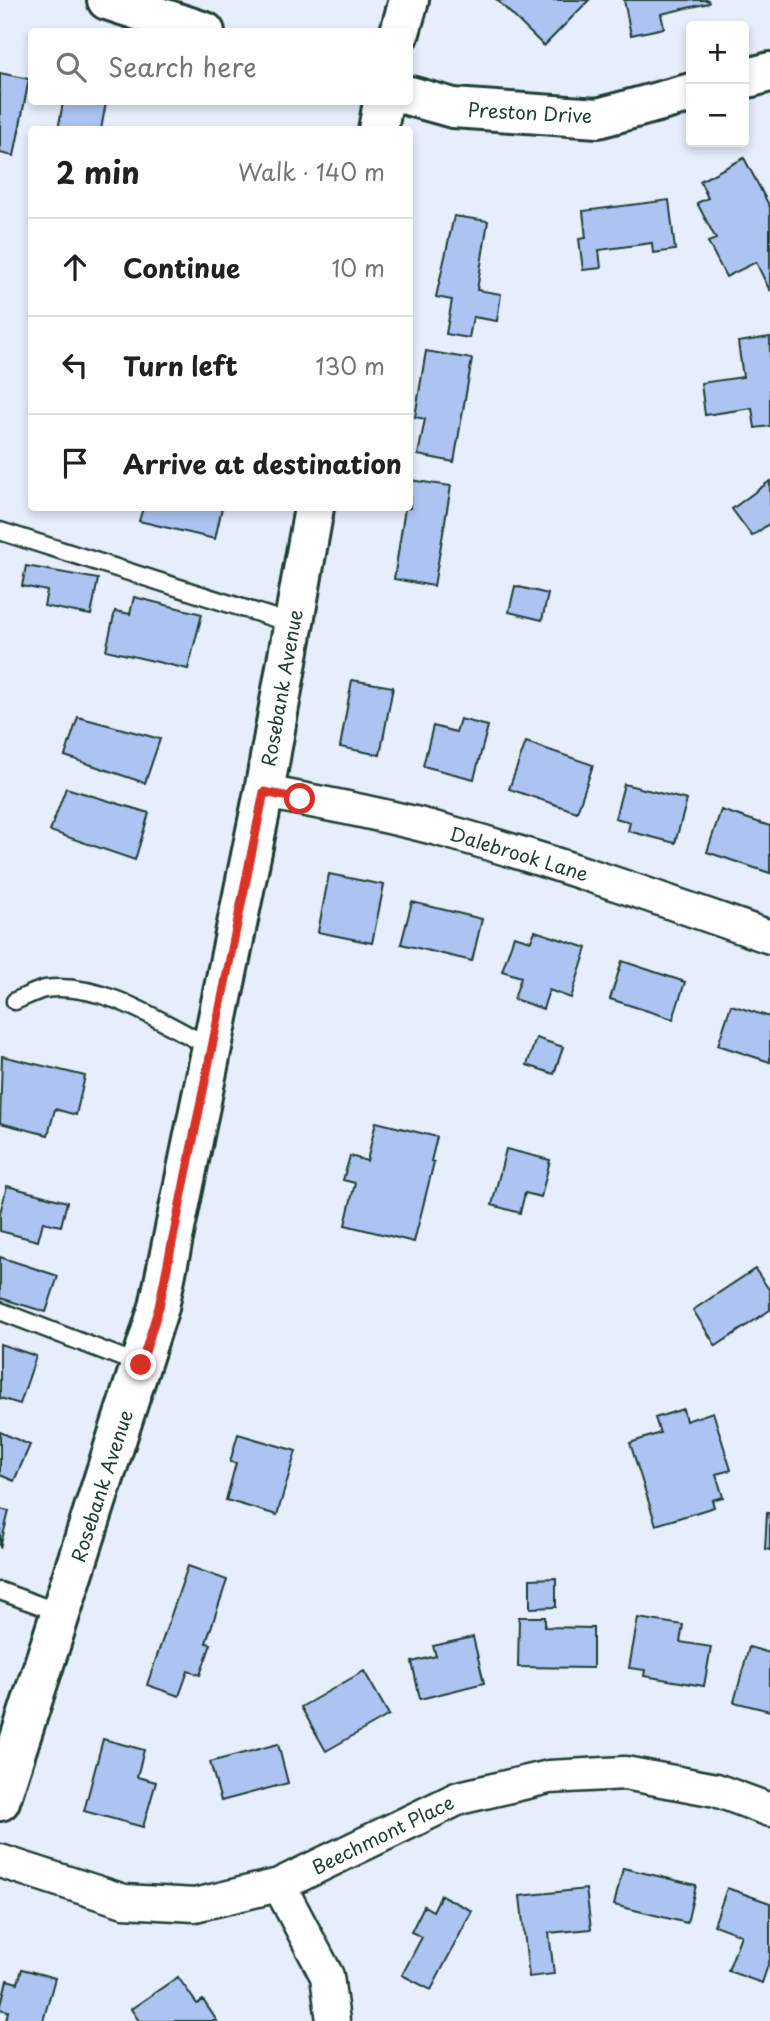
<!DOCTYPE html>
<html lang="en">
<head>
<meta charset="utf-8">
<style>
  :root { --surface:#fff; --page:#f2f2f2; --text:#202124; --muted:#757577; --line:#e0e0e0 }
  body { margin:0; font-family:"Playpen Sans",sans-serif; background:var(--page); color:var(--text) }
  .controls { position:absolute; right:21px; top:21px; display:grid; overflow:hidden; border-radius:7px; box-shadow:0 4px 10px #0003 }
  .controls button { width:63px; height:63px; display:grid; place-items:center; padding:0; border:0; border-bottom:2px solid var(--line); background:var(--surface); color:var(--text); font:35px sans-serif }
  .stop { position:absolute; width:21px; height:21px; margin:-16px; border:5px solid #d93025; border-radius:50%; background:#fff }
  .stop.end { background:#d93025; border-color:#fff; box-shadow:0 2px 7px #0008 }
  .list { margin:0; padding:0; list-style:none }
  h2 { display:flex; justify-content:space-between; align-items:center; height:91px; margin:0; padding:0 28px; font-size:30px }
  h2 small { font-size:23px; font-weight:400; color:var(--muted) }
  .list li { display:grid; grid-template-columns:46px 1fr auto; gap:21px; align-items:center; box-sizing:border-box; height:98px; padding:0 28px; border-top:2px solid var(--line) }
  .list b { display:block; font-size:26px; white-space:nowrap }
  .list em { font-size:23px; font-style:normal; color:var(--muted) }
  .icon { flex:none; width:38px; height:38px; fill:none; stroke:currentColor; stroke-width:2; stroke-linecap:round; stroke-linejoin:round }
  .map { position:relative; flex:none; width:770px; height:2021px; overflow:hidden }
  .search { position:absolute; background:var(--surface); box-shadow:0 4px 10px #0003; left:28px; top:28px; width:385px; height:77px; display:flex; align-items:center; gap:18px; box-sizing:border-box; padding:0 24px; border-radius:7px; color:var(--muted); font-size:26px }
  .panel { position:absolute; background:var(--surface); box-shadow:0 4px 10px #0003; left:28px; top:126px; width:385px; height:385px; border-radius:7px }
  .map>svg:first-child { display:block }
</style>
</head>
<body>
<div class="map">
<svg width="770" height="2021" viewBox="0 0 770 2021">
  <rect width="100%" height="100%" fill="#e6edfb"/>
  <filter id="ink" filterUnits="userSpaceOnUse"><feTurbulence type="fractalNoise" baseFrequency=".0143" numOctaves="2"/><feDisplacementMap in="SourceGraphic" scale="14" xChannelSelector="R" yChannelSelector="G"/><feConvolveMatrix kernelMatrix="1 2 1 2 8 2 1 2 1" color-interpolation-filters="sRGB"/></filter>
  <g filter="url(#ink)">
    <path fill="#adc4f2" stroke="#1f3d34" stroke-width="2" d="M497,0H589L544,46Z
      M624,0H708L709,3L661,14L664,28L631,35Z
      M0,73L29,79L14,156L0,153Z
      M63,102H106L101,130H58Z
      M744,158L770,207V291L756,262L726,277L708,242L716,239L697,203L708,198L700,181Z
      M669,200L675,250L653,253L652,243L599,250L601,268L583,270L579,239L586,238L583,211Z
      M454,216L488,221L477,290L501,294L497,321L473,317L469,338L446,334L452,300L436,297Z
      M770,337V426L755,428L752,408L705,415L701,383L743,377L738,342Z
      M426,351L472,359L454,462L418,455L425,419L415,417Z
      M410,480L451,486L434,586L394,579L405,508H410Z
      M770,481V523L752,536L732,509Z
      M143,508H222L215,539L139,521Z
      M26,566L98,579L91,615L44,606L47,591L22,586Z
      M515,586L548,594L542,620L509,612Z
      M134,597L202,614L188,669L106,650L115,611L130,614Z
      M352,680L393,687L380,755L340,747Z
      M78,717L160,739L145,783L65,756Z
      M460,719L488,726L474,779L423,766L433,726L456,732Z
      M526,742L593,765L577,812L509,789Z
      M624,784L687,800L675,843L628,831L630,822L615,818Z
      M66,788L149,813L135,860L50,831Z
      M721,810L770,826V873L707,852Z
      M329,874L384,885L372,943L318,932Z
      M412,902L482,919L472,961L401,944Z
      M535,931L587,948L571,998L549,990L543,1009L514,999L521,977L502,971L514,936L531,941Z
      M622,961L685,982L673,1019L610,999Z
      M731,1005L770,1017V1062L718,1045Z
      M536,1038L563,1047L554,1074L527,1065Z
      M2,1056L85,1076L76,1115L55,1109L48,1135L0,1123Z
      M376,1122L437,1137L431,1161L434,1162L414,1242L345,1225L355,1183L343,1180L350,1156L367,1161Z
      M506,1149L550,1160L541,1197L525,1193L520,1213L492,1205Z
      M7,1186L67,1202L61,1226L43,1222L38,1241L0,1231V1213Z
      M0,1257L58,1276L46,1312L0,1298Z
      M755,1269L770,1291V1310L716,1346L693,1310Z
      M0,1344L36,1356L20,1404L0,1398Z
      M683,1409L686,1421L713,1412L731,1470L716,1474L723,1497L712,1500L714,1507L656,1525L630,1443L660,1433L655,1418Z
      M0,1432L30,1445L14,1481L0,1475Z
      M238,1434L296,1451L277,1515L226,1500L236,1463L230,1462Z
      M0,1509L9,1511L0,1548Z
      M767,1513H770V1550L765,1549Z
      M188,1566L227,1580L206,1643L211,1644L200,1675L188,1671L179,1696L147,1685Z
      M556,1578V1607L530,1608V1579Z
      M519,1617H545V1627L593,1628V1668L518,1667Z
      M638,1618L683,1625L680,1642L711,1647L704,1686L644,1676L645,1670L629,1668Z
      M473,1637L484,1683L420,1699L412,1662L436,1656L433,1646Z
      M749,1647L770,1653V1711L734,1702Z
      M364,1671L389,1715L326,1751L301,1707Z
      M103,1739L144,1750L137,1777L156,1782L143,1827L84,1811Z
      M278,1744L288,1783L221,1801L210,1762Z
      M623,1868L696,1885L687,1923L614,1905Z
      M727,1888L770,1903V1959L762,1983L728,1971L741,1935L714,1925Z
      M586,1889L591,1929L549,1933L554,1974L529,1977L520,1896Z
      M441,1895L472,1911L431,1990L402,1975L422,1937L411,1932L424,1906L433,1911Z
      M22,1969L55,1978L43,2021H6L8,2011L0,2009L7,1980L18,1983Z
      M178,1977L197,2004L203,2000L217,2021H139L131,2009Z"/>
    <g fill="none" stroke-linecap="round" stroke-linejoin="round">
      <defs>
        <path id="lane" d="M0,531L293,624
          M15,1001C25,997 36,991 45,989C102,981 163,1023 212,1048
          M0,1311L141,1365
          M0,1591L61,1613"/>
        <path id="street" d="M264,792C328,804 393,816 456,834C562,864 666,901 770,937
          M0,1861L124,1901L195,1905L279,1885L459,1798L549,1777L625,1773L716,1790L770,1810
          M279,1885L327,1976L333,2021"/>
        <path id="secondary" d="M107,0L205,32
          M400,32L409,0
          M744,79L770,72
          M410,96L453,108L598,118L691,93
          M378,130L383,102
          M0,1801L159,1307L264,792L314,508"/>
      </defs>
      <use href="#lane" stroke="#1f3d34" stroke-width="21"/>
      <use href="#street" stroke="#1f3d34" stroke-width="37"/>
      <use href="#secondary" stroke="#1f3d34" stroke-width="44"/>
      <use href="#lane" stroke="#fff" stroke-width="16"/>
      <use href="#street" stroke="#fff" stroke-width="32"/>
      <use href="#secondary" stroke="#fff" stroke-width="38"/>
    </g>
  </g>
  <g fill="none" stroke-linecap="round" stroke-linejoin="round" filter="url(#ink)">
    <path stroke="#d93025" stroke-width="9" d="M141,1365L159,1307L264,792L300,799"/>
  </g>
  <g text-anchor="middle" stroke-width="7" stroke-linejoin="round" paint-order="stroke">
    <g font-size="19" fill="#1f3d34" stroke="#fff">
      <text transform="translate(530 113) rotate(3)" y="7">Preston Drive</text>
      <text transform="translate(282 688) rotate(-80)" y="7">Rosebank Avenue</text>
      <text transform="translate(519 854) rotate(17)" y="7">Dalebrook Lane</text>
      <text transform="translate(102 1486) rotate(-72)" y="7">Rosebank Avenue</text>
      <text transform="translate(383 1835) rotate(-26)" y="7">Beechmont Place</text>
    </g>
  </g>
</svg>
<div class="controls">
<button>+</button>
<button>−</button>
</div>
<div class="stop" style="left:300px;top:799px"></div>
<div class="stop end" style="left:141px;top:1365px"></div>
<div class="search"><svg class="icon" aria-label="search" viewBox="0 0 24 24"><circle cx="10" cy="10" r="6"/><path d="M15 15l6 6"/></svg>Search here</div>
<section class="panel">
<h2>2 min<small>Walk · 140 m</small></h2>
<ul class="list">
<li><svg class="icon" aria-label="ahead" viewBox="0 0 24 24"><path d="M12 20V5M6 11l6-6 6 6"/></svg><div><b>Continue</b></div><em>10 m</em></li>
<li><svg class="icon" aria-label="left" viewBox="0 0 24 24"><path d="M17 20v-9H6M10 6l-5 5 5 5"/></svg><div><b>Turn left</b></div><em>130 m</em></li>
<li><svg class="icon" aria-label="arrive" viewBox="0 0 24 24"><path d="M6 21V4h12l-3 4 3 4H6"/></svg><div><b>Arrive at destination</b></div></li>
</ul>
</section>
</div>
</body>
</html>
